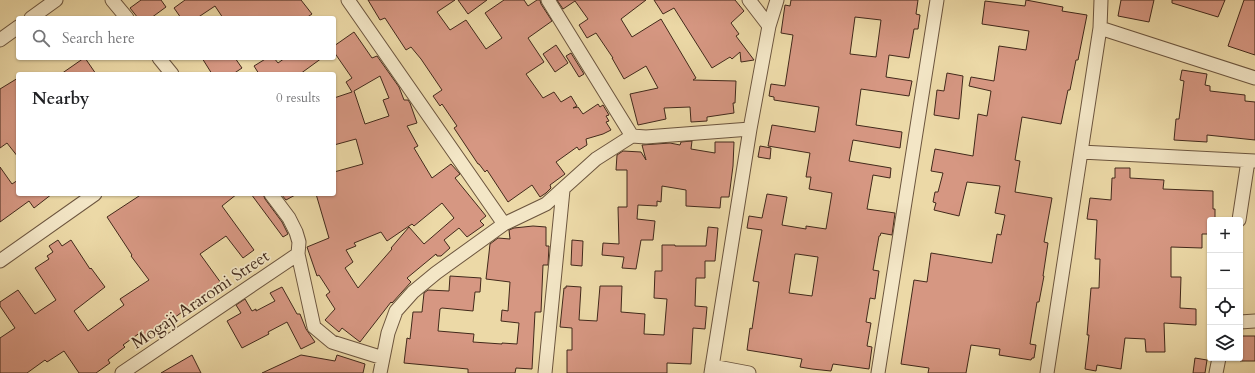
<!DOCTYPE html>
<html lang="en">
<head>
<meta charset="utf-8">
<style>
  :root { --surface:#fff; --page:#f6f6f6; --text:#202124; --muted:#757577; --line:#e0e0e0 }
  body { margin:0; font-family:Cardo,serif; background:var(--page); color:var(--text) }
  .controls { position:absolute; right:12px; bottom:12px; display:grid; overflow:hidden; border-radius:4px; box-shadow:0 1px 3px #0004 }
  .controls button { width:36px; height:36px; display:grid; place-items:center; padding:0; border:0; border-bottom:1px solid var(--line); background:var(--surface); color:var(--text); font:20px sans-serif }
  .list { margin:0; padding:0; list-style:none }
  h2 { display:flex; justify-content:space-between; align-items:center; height:52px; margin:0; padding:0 16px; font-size:17px }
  h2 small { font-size:13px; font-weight:400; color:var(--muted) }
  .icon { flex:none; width:22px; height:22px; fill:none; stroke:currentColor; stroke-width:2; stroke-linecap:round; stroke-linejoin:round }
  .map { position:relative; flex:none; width:1255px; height:373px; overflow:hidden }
  .search { position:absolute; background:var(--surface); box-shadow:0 1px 3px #0004; left:16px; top:16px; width:320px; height:44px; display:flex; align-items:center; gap:10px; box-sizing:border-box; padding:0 14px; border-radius:4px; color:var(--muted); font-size:15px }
  .panel { position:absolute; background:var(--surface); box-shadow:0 1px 3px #0004; left:16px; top:72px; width:320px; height:124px; border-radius:4px }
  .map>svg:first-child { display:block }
</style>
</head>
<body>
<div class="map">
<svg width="1255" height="373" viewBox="0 0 1255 373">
  <rect width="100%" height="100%" fill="#ecd9a7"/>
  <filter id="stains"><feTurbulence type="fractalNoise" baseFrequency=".005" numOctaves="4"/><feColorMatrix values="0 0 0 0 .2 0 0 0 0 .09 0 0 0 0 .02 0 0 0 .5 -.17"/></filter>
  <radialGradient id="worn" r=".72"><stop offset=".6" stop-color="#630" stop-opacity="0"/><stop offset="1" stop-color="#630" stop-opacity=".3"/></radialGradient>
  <path fill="#d69782" stroke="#42291b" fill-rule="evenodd" d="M141,0H161L166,7L151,18H138L130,8Z
    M185,0H301L312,14L306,18H223L215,6L197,18H181L174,8Z
    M368,0H455L437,12L450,30L466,20L486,49L502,38L485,13L504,0H524L528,6L537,0H540L541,4L552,21L528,38L544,62L526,74L543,98L554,92L561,102L571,96L577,106L573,108L578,107L583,114L598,104L600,107L603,105L609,115L606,116L609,121L606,122L611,130L603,134L586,139L587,145L579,150L577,147L556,162L565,174L550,185L551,188L546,193L540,197L532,185L508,202L487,170L485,172L479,164H478L454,128L457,126L442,104L440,106L433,96L442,90L421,59L411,47L406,50L385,18L380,20Z
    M458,0H487L468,14Z
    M557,0H646L621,19L632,37L661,19L696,78L693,80L736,81L735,103H733L734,113L707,117V121L691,122L690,107L664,108L666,119L638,125L630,94L658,88L646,66L624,79L612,58H613L596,33L587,38L579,25L588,19L575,1L563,9Z
    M654,0H735L744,11L731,23L739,34L736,36L754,60L741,62L740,52L732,59L730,57L712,68L674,8L663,14Z
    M791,0H918L916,14L920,15L918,29H914L909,58L889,55L886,77L912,81L909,96L861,89L856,125L902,132L900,148L853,140L849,161L891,168L890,178L873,175L867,209L895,213L892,235L881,233L880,236H879L873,270L879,271L875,299L870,298L866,322L871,323L867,346L872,347L869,369L833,364L831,371L812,369L800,367L802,359L747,350L750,328L752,329L759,282L753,281L762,230L747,228L749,216L762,218L767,194L787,197L782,225L806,229V226L826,229L832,193L809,189L811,177H806L810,153L768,146L772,125L815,132L819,107L774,100V97L769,96L771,84L785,86L793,35L781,33L785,5L790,6ZM855,17L881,20L876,57L850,54ZM795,254H797L818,257L812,296L789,293Z
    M1026,0L1063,7L1062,11L1087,15L1078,60H1076L1070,90H1068L1061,124L1022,117L1015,160L1020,161L1015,192L1052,198L1044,242L1048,243L1043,276H1044L1039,302H1037L1030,344L1036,345L1034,358H1032L1031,360L999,355L1000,349L971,345L966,373H928L929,368L901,364L914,280L927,282L931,253L992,263L997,234L1001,235L1005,215L995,213L1000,186L967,182L959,216L934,210L936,203L933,202L935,192H938L943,173L931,171L935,149L973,156L978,114L987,116L991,91L969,86L971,77L994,81L999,46L1026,50L1029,31L982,24L985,1L1025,6Z
    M1121,0H1154L1149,22L1118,16Z
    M1172,0H1225L1218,17L1172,3Z
    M1244,0H1255V55L1228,46Z
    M354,32L372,58L377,56L399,87L404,100H408L410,103L417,123L407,126L418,146L414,148L432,178L451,164L460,174L455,178L486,216L480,221L484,225L467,237L459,228L444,240L450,248L441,256H437L436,254L407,278L411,282L392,303L391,302L360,342L342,328L339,332L325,320L335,309L326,295L330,292L319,275L317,276L307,247L329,238L316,194H334V172L363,164L356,139L334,145V98L352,92L346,82L352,78L334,52V46ZM380,76L389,98L383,100L389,116L365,124L354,91ZM442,203L454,218L424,244L409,227L391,248L392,249L358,288L345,268L353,262L346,250L356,246L354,243L381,232L387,241L412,224L414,226Z
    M556,45L568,63L555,72L543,54Z
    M571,53L584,74L579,77L566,56Z
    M84,58H85L96,74H61Z
    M202,58H235L242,68L233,74H212Z
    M267,58H274L278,63L285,58H322L300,74H259L254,66Z
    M1182,70L1207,74L1205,85L1210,86V91L1245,95V101L1255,102V140L1207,135V142L1174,140L1176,119H1179L1184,81L1180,80Z
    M947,73L963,76L959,119L934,115L937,90L944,91Z
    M18,78V157L7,143L0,148V89Z
    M692,141L691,149L715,153V142H734L733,166L729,197H721L720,208L686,206V190L662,186L661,202L657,201V206L638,205L637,219L655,221L653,240H641L636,269L622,268L624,257L602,255L603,243L619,244L618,207H627V170H616L617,155L623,151L641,152L646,160L642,145L670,143L680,145L681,142Z
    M760,146L771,148L770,159L758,157Z
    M0,167L12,184L18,180V194H52L34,208L29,201L0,222Z
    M1115,168H1130V178L1164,180L1163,189L1213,191V209H1215V220H1210V234H1202V248L1171,247V277H1181L1180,308L1196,309V325L1164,323L1165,352H1146L1145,339L1125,338L1121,369L1097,365L1096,371L1085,369L1089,335H1087L1091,288H1099L1100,259H1095L1097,220L1087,219L1090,198L1111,200L1112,178H1115Z
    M142,194H237L222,206L254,250L243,258L226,236L200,254L221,283L174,318L145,337L141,332L123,345L125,347L108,360L110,363L96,373H79L64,351L47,362L45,360L27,373H0V338L15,328L0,306V302L18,290L35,314L56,300L35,268L49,259L47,256L53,252L49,246L58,240L62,246L71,240L90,269L91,268L105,287L74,311L88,331L124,305L120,299L149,280L131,256L132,255L107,217Z
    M251,194H263L265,199L282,222L288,234L283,237Z
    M281,194H297L286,200Z
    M533,226L546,227V246H549L548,265H543L541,312H535L532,369L516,368L515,373H468V369L404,363L407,338L410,339L413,312H422L424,293L428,290L449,291L450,276L481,278L480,292H475L473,311L442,308L440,309L438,331L474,334L473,342L502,344V343L517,344L519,323L501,321L502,310L508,311L510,282L486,279L489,253L490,244L498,238L510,239L509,230L514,228Z
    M708,227L718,228L715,261H705V278H696L695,306L707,307L705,329L693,328L691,364L667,363V373H567V350H572V328L560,327L564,288H566V286L581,287L579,320L597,321L600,286H622L621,312L645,314L644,334L664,335L667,299L654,298L655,271H662V245H675V246H706Z
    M572,240L583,241L582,266L571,265Z
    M282,287L297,314H300L306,329L315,342L301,349L287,322L268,332L269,334L242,348L227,321L241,313L236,305L245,299L252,311L256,309V311L275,301L270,293Z
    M1240,336H1255V361H1240Z
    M192,355L201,373H161Z
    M301,355L335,361L337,355L365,364L363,373H262Z
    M1195,358L1207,360L1205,373H1193Z"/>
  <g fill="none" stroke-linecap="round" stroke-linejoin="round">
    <defs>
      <path id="street" d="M112,0L127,18
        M348,0L504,224
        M548,0L632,136
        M749,0L769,26
        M31,18L56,0
        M1100,28L1255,78
        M0,40L18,27
        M159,58L172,74
        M1081,152L1255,161
        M271,194L289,218L296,232L299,242L298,254L314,327L332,342L383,358
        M1239,220L1248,161
        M0,261L95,194
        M1240,322L1255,321
        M712,366L749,373
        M122,373L298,254
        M380,373L388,333L396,311L413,292L436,273L504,224L546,204L596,159L632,136L646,137L750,129
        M545,373L563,190
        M711,373L750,129L769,26L777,0
        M878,373L937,0
        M1047,373L1100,28L1101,0
        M1216,373L1219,358"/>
    </defs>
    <use href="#street" stroke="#6c553e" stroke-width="15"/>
    <use href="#street" stroke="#f3e6c6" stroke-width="13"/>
  </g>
  <g text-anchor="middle" stroke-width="3.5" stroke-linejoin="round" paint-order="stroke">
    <g font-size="17" fill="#42291b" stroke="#f3e6c6">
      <text transform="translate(200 299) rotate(-34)" y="6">Mogaji Araromi Street</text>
    </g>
  </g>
  <rect width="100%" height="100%" filter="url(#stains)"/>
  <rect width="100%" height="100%" fill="url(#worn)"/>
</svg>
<div class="controls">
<button>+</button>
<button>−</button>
<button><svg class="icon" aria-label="locate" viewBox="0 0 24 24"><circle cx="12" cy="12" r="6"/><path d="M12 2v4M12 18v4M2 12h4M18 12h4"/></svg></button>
<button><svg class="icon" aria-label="layers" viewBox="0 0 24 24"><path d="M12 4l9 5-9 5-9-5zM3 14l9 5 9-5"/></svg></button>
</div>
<div class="search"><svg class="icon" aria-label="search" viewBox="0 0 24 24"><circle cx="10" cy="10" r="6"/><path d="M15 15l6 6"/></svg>Search here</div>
<section class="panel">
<h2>Nearby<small>0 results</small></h2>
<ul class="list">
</ul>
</section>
</div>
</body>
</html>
